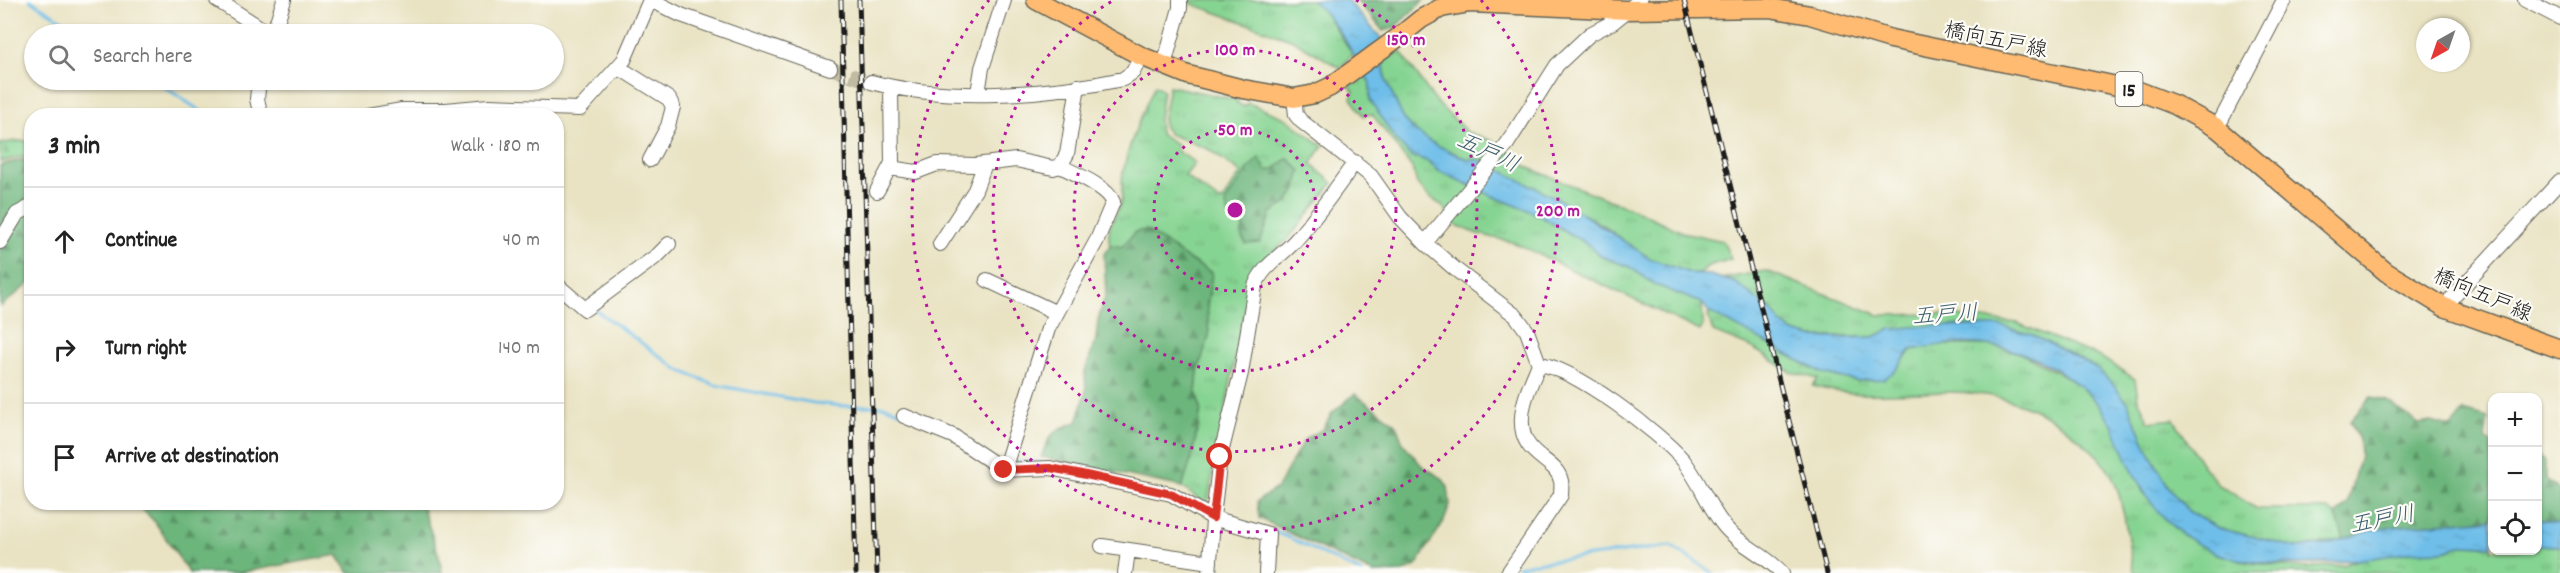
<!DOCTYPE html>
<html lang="en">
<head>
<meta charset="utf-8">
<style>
  :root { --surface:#fff; --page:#f6f6f6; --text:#222; --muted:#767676; --line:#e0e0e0 }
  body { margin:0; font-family:Dekko,"Klee One",sans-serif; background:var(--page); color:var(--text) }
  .controls { position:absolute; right:18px; bottom:18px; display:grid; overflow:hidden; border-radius:12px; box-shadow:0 2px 4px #0004 }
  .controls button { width:54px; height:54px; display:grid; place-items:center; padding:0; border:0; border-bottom:2px solid var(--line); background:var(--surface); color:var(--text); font:30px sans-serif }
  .compass { position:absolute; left:2416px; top:18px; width:54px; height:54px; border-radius:50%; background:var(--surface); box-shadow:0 2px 4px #0004; rotate:220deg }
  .stop { position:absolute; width:18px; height:18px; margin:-14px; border:4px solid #d93025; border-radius:50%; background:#fff }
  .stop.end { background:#d93025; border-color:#fff; box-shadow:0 2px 6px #0008 }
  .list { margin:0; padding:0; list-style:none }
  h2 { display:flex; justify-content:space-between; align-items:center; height:78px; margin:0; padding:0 24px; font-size:26px }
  h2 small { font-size:20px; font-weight:400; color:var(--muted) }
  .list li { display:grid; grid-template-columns:39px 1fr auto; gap:18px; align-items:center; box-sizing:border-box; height:108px; padding:0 24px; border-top:2px solid var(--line) }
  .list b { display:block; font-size:22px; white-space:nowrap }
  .list em { font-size:20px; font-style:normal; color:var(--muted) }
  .icon { flex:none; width:33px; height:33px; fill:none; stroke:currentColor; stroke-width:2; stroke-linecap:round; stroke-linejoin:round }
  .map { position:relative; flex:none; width:2560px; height:573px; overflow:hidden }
  .search { position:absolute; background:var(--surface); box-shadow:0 2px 4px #0004; left:24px; top:24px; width:540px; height:66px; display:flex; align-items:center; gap:15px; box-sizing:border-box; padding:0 21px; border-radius:33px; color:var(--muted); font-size:22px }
  .panel { position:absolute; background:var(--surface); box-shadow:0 2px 4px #0004; left:24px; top:108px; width:540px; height:402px; border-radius:24px }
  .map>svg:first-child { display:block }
</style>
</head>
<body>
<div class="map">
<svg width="2560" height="573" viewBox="0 0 2560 573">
  <defs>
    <pattern id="grass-tufts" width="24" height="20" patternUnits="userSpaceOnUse" patternTransform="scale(1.5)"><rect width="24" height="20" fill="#86d492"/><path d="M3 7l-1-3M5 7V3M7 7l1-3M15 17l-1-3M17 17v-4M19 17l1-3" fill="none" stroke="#73b57d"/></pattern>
    <pattern id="forest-firs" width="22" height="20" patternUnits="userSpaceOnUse" patternTransform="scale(1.5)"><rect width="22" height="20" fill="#6cb67c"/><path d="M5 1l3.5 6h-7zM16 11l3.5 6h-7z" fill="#589365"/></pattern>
    <pattern id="cemetery-stones" width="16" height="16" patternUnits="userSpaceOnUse" patternTransform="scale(1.5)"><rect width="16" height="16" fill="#86d492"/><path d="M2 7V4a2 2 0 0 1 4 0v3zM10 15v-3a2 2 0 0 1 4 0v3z" fill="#73b57d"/></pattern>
    <pattern id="water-ripples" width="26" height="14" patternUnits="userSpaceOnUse" patternTransform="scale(1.5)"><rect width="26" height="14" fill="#6ebee9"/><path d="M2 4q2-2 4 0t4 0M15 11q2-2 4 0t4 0" fill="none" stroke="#5fa3c7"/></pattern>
  </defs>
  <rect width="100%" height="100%" fill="#fdfcf7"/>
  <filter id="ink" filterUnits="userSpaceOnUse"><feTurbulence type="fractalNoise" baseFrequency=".0167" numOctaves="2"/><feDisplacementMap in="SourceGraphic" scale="12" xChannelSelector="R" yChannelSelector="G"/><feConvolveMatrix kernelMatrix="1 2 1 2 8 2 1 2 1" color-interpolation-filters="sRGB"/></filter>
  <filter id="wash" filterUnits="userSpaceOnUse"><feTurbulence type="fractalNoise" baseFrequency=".008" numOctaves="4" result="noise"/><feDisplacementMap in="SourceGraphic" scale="24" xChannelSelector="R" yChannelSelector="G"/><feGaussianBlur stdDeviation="1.35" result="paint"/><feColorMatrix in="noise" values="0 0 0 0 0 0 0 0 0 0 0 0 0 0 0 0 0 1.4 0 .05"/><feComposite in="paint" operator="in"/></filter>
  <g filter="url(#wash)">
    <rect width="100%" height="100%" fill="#e9e3c3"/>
    <path fill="url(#grass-tufts)" stroke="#517857" stroke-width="1.5" d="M1188,0H1312L1325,13L1353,54L1340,68L1293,40L1189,3Z
      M1400,51L1436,102L1467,132L1498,143L1529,168L1546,175L1642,213L1682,232L1723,241L1731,259L1708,266L1699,274H1693L1651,259L1627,244L1604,226L1535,187L1510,177L1480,160L1467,159L1432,143L1414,130L1404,120L1385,78L1384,60Z
      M1364,73L1370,83V100L1410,155L1427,161L1437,170L1492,196L1535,213L1589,245L1602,257L1628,266L1656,285L1702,303L1703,324L1700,331L1515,243L1475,233L1454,224L1443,206L1429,197L1417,184L1413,169L1372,114L1363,116L1351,98L1354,92L1349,86Z
      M1155,85L1163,90L1159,119L1160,134L1178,146L1176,150L1195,163L1185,176L1221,202L1241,173L1208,149L1169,134L1164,127L1163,118L1169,86L1238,100L1236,102L1244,107L1248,103L1285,118L1323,146L1311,164L1333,183L1290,237L1259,266L1251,277L1207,505L1182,487L1192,457L1201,409L1196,392L1198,371L1209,336L1207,305L1212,273L1188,259L1146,230L1135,232L1122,247L1110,245C1105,225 1116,220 1121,201C1123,193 1121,182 1123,173C1129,142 1142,114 1155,85Z
      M1766,271L1879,315L1940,314L2017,323L2102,358L2135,379L2138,399L2149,422L2174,419L2202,465L2219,485L2257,509H2328L2336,515L2344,539L2298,548L2218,528L2189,512L2170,489L2150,454L2127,402L2093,366L2064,351L1965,325L1891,329L1874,337H1811L1793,332L1781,323L1771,310L1736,283L1725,278Z
      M1709,312L1749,332L1813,369L1895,371L1911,350L1939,345H1989L2020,353L2076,382L2097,403L2111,422L2143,492L2187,537L2217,554L2246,562L2306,568L2343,565L2361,559L2430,549L2448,550L2457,545L2492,546V550H2538V545L2560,546V573H2136L2133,569C2127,539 2125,504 2112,476C2107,465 2098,456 2089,448C2049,409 2000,391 1945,392C1900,393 1856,399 1813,386L1818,379L1791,372L1751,347L1713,332L1708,315Z"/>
    <path fill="url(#forest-firs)" stroke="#44694c" stroke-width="1.5" d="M1357,0H1424L1394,28L1383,31Z
      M1259,158L1267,171L1275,169L1288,158L1301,171L1295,192L1286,204L1271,213L1260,243L1246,244L1241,236L1244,225L1228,213L1225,202C1237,187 1244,170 1259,158Z
      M21,160L31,163V282L0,307V165Z
      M1146,230L1188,259L1212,273L1207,305L1209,336L1198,371L1196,392L1201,409L1192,457L1182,487L1041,457C1049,435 1054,429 1077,422L1086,392L1085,371L1096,339L1098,320L1106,294L1104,254L1110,245L1122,247L1135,232Z
      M1355,394L1396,424L1403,443L1422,466L1442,478L1448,487L1450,505L1444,521L1416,566L1403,572L1373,573L1259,518L1257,501L1277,488L1304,440L1323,429L1332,413Z
      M2371,397L2387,401L2419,424L2431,422L2451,427L2464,411L2488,418L2485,439L2492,444V519L2379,528L2344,539L2336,515L2347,504L2360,455L2359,440L2350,421Z
      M2538,456L2545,462V478L2560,491V523L2538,520Z
      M136,503H421L439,556L442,573H349L337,555L238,573H189L155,522Z"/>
    <path fill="url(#cemetery-stones)" stroke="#517857" stroke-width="1.5" d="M15,141H31V160L20,157L0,162V144Z"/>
    <path fill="url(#water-ripples)" stroke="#456d82" stroke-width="1.5" d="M1312,0H1347L1382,39L1385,78L1404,120L1414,130L1432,143L1467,159L1480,160L1566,203L1651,259L1693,274L1710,275L1736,283L1771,310L1781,323L1793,332L1811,337L1839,338L1874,337L1891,329L1925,326H2000L2030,334L2064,351L2093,366L2111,382L2127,402L2150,454L2170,489L2189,512L2218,528L2298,548L2327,544L2379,528L2492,519V546C2482,546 2471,545 2461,545C2455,545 2453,548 2448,550C2442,552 2422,551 2412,552C2351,562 2275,573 2215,553C2171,533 2150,508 2129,464C2123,451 2118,436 2111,423C2087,381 2034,351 1988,345C1962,341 1937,345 1911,350L1895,371L1884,379L1856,381L1824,374L1709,312L1702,303L1656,285L1628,266L1602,257L1589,245L1535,213L1492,196L1437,170L1427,161L1410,155L1395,139L1370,100V83L1343,37L1325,13Z
      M2538,520L2560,523V546L2538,545Z"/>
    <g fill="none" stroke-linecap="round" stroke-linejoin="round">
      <path stroke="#6ebee9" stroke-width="3" d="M30,0L84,34
        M154,80L208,116
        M593,308L679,370L715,385L814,403L842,406H885L902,412
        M1011,462H1040
        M1271,531L1288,537L1362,573
        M1518,567L1535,563L1671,546L1713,573"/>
    </g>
  </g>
  <g filter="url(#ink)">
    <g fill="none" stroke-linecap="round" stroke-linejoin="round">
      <path stroke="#c0bba2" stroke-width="14" stroke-dasharray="14 7" stroke-linecap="butt" d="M830,68L871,82"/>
      <defs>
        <path id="minor" d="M217,0L270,34
          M651,0L681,15L830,68
          M2525,0L2560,18
          M273,34L284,0
          M1164,65L1180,8V0
          M618,67L669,99L673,107L668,126L650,160
          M259,80L257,99L261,116
          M871,82C946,102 1047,95 1123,79L1133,72L1141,56
          M978,93L982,68L1004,0
          M1294,98L1296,115L1301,121L1371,176L1400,217L1425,243L1455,269L1516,316L1527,331L1539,364C1532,381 1523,399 1522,417C1519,458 1556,457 1561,481C1562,485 1561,491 1561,495L1508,573
          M368,116L402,110H446L489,106L580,109L624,60L650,0
          M2217,128L2284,0
          M890,168L916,172L937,164L975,165L1016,160L1053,168L1060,166L1067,154L1078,86
          M877,191L892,163L891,88
          M0,242L17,214L32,206
          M1425,243L1507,144L1557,65L1590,34L1613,22L1640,0
          M940,244L975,190L985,164
          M987,280L1057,313
          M556,284L585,309L658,255L669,244
          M2444,307L2560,181
          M1539,364C1574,368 1659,432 1683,460C1700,481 1708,507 1725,527C1741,546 1766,555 1782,573
          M904,416L953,436L1004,470L1050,468L1171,494L1213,518L1268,534L1266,573
          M1004,470L1048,329L1097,240L1113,202C1108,187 1074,173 1060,166
          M1102,546L1210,562
          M1125,573L1128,551
          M1209,573L1214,508L1220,457L1241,373L1255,286C1262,267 1281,256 1295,241C1317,216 1336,189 1355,162"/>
        <path id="major" d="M1036,0L1141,56L1188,75L1243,89L1294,98L1315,94L1330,87L1400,36L1421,19L1441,8L1470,3L1628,10L1770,8L1810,15L1891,39L2136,90L2175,105L2217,128L2386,272L2444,307L2560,349"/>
      </defs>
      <use href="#minor" stroke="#646256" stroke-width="16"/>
      <use href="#major" stroke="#646256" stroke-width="21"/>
      <use href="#minor" stroke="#fff" stroke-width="14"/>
      <use href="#major" stroke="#ffbb71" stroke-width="18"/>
      <defs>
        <path id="rail" d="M841,0L856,573
          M859,0L877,573
          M1684,0L1827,573"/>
      </defs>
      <use href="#rail" stroke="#1c1c1c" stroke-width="5"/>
      <use href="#rail" stroke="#fdfcf7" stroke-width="3" stroke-dasharray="9" stroke-linecap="butt"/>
    </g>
  </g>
  <g fill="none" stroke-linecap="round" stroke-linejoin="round" filter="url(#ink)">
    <path stroke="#d93025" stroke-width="8" d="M1004,470L1050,468L1077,473L1171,494L1213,518L1220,457"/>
  </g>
  <g fill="none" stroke="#b5179e" stroke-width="3" stroke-dasharray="3 6">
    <circle cx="1235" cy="210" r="81"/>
    <circle cx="1235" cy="210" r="161"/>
    <path d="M1356 0A242 242 0 1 1 1114 0"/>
    <path d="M1481 0A323 323 0 1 1 989 0"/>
  </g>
  <g text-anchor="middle" stroke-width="4.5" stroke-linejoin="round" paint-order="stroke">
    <rect fill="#fdfcf7" stroke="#605f5e" stroke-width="1.5" x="2115.5" y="72" width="27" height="34" rx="4.5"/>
    <g font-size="20" font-weight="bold" fill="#1c1c1c">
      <text x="2129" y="96">15</text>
    </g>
    <g font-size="21" fill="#1c1c1c" stroke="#fdfcf7">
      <text transform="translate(1996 39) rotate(12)" y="7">橋向五戸線</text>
      <text transform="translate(2483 294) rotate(23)" y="7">橋向五戸線</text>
    </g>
    <g font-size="22" font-style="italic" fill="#3d5d6e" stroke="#fdfcf7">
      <text transform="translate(1489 151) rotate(25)" y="8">五戸川</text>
      <text transform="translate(1945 313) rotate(-4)" y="8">五戸川</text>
      <text transform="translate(2382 518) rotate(-11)" y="8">五戸川</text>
    </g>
  </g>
  <circle cx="1235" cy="210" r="9" fill="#b5179e" stroke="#fdfcf7" stroke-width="3"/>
  <g font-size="18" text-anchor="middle" font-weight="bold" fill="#b5179e" stroke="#fdfcf7" stroke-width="4.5" stroke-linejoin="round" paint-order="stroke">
    <text x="1406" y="45">150 m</text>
    <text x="1235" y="55">100 m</text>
    <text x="1235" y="135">50 m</text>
    <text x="1558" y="216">200 m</text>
  </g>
</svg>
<div class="controls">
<button>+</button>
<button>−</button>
<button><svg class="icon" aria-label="locate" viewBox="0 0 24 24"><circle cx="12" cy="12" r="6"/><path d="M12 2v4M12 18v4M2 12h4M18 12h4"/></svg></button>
</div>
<svg class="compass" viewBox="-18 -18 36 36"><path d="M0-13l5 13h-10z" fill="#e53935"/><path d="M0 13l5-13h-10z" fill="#767676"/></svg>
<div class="stop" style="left:1220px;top:457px"></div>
<div class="stop end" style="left:1004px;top:470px"></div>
<div class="search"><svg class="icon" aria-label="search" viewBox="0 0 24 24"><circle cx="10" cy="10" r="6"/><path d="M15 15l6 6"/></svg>Search here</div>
<section class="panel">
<h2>3 min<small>Walk · 180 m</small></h2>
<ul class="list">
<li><svg class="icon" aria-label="ahead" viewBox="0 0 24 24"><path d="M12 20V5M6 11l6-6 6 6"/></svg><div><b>Continue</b></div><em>40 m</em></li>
<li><svg class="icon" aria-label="right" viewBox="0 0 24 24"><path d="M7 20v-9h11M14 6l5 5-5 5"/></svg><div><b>Turn right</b></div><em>140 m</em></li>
<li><svg class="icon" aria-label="arrive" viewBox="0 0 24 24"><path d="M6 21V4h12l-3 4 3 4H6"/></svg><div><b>Arrive at destination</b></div></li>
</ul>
</section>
</div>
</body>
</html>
